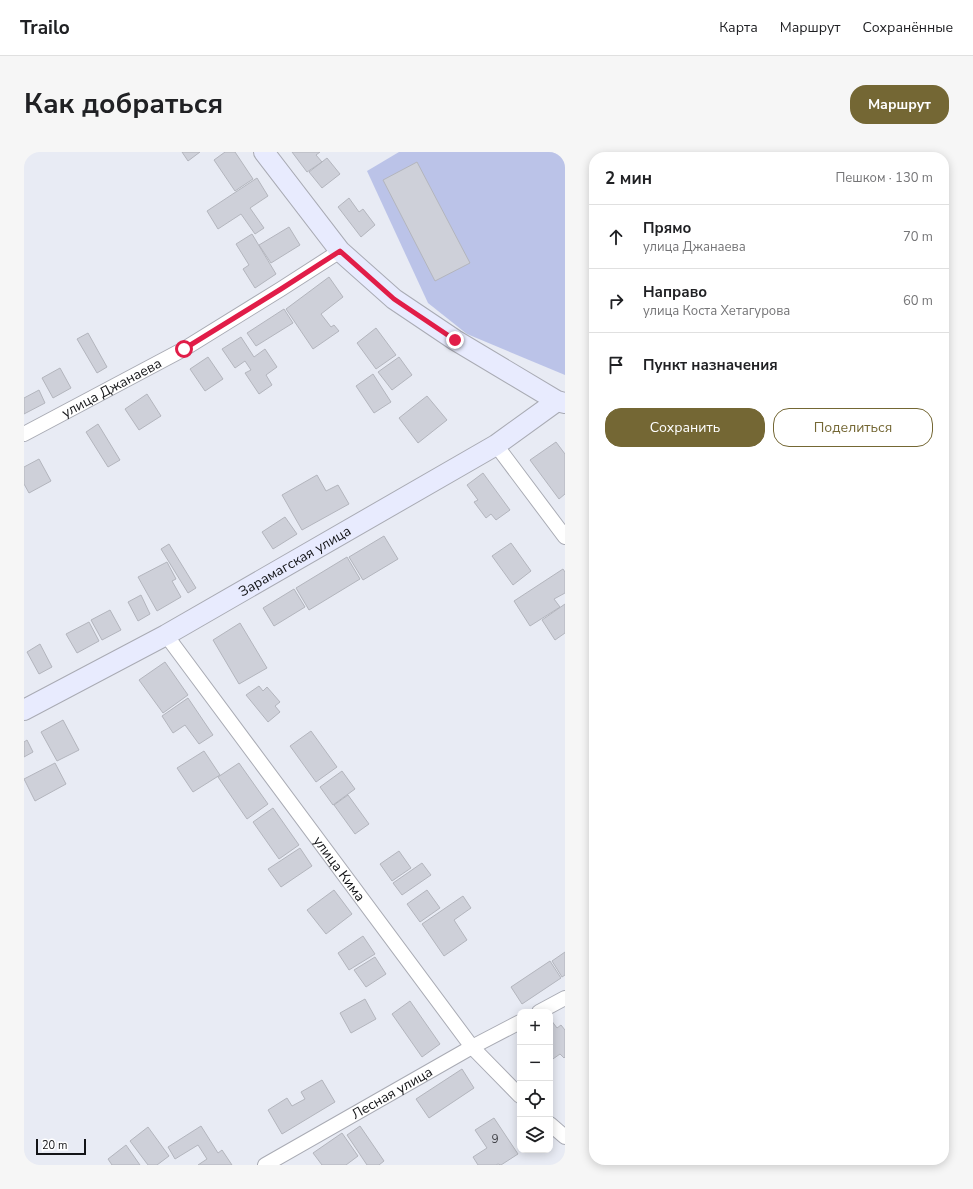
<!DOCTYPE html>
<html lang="ru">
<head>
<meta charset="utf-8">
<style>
  :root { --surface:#fff; --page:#f6f6f6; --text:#202124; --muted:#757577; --line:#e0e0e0; --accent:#746734 }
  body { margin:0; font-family:"Nunito Sans",sans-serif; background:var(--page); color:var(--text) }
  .controls { position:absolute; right:12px; bottom:12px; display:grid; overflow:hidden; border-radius:8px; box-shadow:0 2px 10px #0003 }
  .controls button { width:36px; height:36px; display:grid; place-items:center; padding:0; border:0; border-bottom:1px solid var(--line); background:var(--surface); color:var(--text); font:20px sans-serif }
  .scale { position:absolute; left:12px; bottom:10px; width:50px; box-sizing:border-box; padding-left:4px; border:2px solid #131417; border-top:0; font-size:11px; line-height:14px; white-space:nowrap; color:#131417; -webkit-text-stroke:3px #fff; paint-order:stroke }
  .stop { position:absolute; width:12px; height:12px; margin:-9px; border:3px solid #e11d48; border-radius:50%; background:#fff }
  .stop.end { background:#e11d48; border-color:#fff; box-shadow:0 1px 4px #0008 }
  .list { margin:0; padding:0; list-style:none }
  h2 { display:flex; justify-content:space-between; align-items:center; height:52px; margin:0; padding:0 16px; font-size:17px }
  h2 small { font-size:13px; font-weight:400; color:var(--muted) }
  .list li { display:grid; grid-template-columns:26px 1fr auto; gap:12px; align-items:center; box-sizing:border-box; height:64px; padding:0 16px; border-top:1px solid var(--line) }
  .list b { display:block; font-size:15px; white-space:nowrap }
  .list p { margin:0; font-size:13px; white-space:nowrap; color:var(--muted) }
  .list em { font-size:13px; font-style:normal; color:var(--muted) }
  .actions { display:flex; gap:8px; padding:12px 16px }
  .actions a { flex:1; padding:9px 0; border:1px solid var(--accent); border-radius:16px; text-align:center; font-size:14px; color:var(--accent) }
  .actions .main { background:var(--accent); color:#fff }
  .icon { flex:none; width:22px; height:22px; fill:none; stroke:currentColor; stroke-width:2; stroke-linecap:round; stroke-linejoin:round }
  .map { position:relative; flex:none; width:541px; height:1013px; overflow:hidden; border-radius:16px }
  header { display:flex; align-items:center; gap:24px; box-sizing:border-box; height:56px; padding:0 20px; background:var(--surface); border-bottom:1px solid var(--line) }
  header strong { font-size:19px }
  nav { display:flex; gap:22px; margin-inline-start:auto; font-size:14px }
  .intro { display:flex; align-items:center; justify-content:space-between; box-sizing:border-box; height:96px; padding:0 24px }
  h1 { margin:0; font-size:28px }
  .button { padding:10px 18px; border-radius:16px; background:var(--accent); color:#fff; font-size:14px; font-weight:700 }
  main { display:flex; gap:24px; padding:0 24px }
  aside { flex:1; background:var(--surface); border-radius:16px; box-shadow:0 2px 10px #0003 }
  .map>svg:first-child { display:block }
</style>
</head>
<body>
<header>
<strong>Trailo</strong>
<nav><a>Карта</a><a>Маршрут</a><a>Сохранённые</a></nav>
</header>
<div class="intro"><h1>Как добраться</h1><a class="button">Маршрут</a></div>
<main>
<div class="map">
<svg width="541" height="1013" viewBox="0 0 541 1013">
  <rect width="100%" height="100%" fill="#e8ebf4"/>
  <path fill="#bbc3e8" d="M375,0H541V223L443,182L404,151L343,19Z"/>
  <path fill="#ced0d9" stroke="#b3b5bd" d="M158,0H176L164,9Z
    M201,0H211L229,27L211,39L190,8Z
    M268,0H296L292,3L298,10L283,20Z
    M303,6L316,22L298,36L285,20Z
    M393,10L446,111L411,129L359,28Z
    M233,26L244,44L226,56L240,76L231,82L217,62L194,77L183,59Z
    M325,46L335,60L339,57L351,73L337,85L314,55Z
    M265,75L276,93L247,111L235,93Z
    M228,82L252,122L231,136L219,117L225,113L212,92Z
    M305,125L319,145L297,162L307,175L310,173L315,179L289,197L262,157Z
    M260,157L269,171L232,194L223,181Z
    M352,176L372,203L352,217L333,191Z
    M64,181L83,215L73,221L53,187Z
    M217,185L230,205L241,197L253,215L242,223L248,233L235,242L221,221L227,218L221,209L211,216L198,197Z
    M184,205L199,227L181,239L166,217Z
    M375,205L388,223L368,238L354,220Z
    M36,216L47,236L29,246L18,226Z
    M349,222L367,250L350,261L332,234Z
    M15,238L21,251L0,262V246Z
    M123,242L137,264L115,278L101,257Z
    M403,244L423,268L394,291L375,266Z
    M74,272L96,308L84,315L62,280Z
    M532,290L541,302V342L535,347L506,308Z
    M15,307L27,329L5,341L0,332V315Z
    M459,321L486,358L472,368L467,362L462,366L450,350L454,348L443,333Z
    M293,323L302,339L314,333L325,352L278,378L258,343Z
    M261,365L273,382L249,397L238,380Z
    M360,384L374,407L339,428L325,405Z
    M487,391L507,419L489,433L468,404Z
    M145,392L172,436L164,441L137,397Z
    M323,405L336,427L285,458L272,436Z
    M143,410L152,427L148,429L157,445L133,459L114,425Z
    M539,417L541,420V441L530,447L536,455L506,474L490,449Z
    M270,437L281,455L250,474L239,456Z
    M117,443L126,462L114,469L104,450Z
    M541,452V481L531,488L518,468Z
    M86,458L97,478L78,488L67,468Z
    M65,470L75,489L53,501L42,482Z
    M216,471L243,516L215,532L189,488Z
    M16,492L28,515L15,522L3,500Z
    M141,510L164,543L139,561L115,528Z
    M235,534L239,539L243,535L256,550L251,554L256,560L244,570L222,543Z
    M164,546L189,583L175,592L161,573L149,581L138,564Z
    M39,568L55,598L33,609L17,580Z
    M287,579L313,615L292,630L266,594Z
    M3,588L9,600L0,605V590Z
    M180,599L196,623L169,640L153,616Z
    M31,611L42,632L11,649L0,627Z
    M215,611L244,652L223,667L194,625Z
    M318,619L331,637L309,653L296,635Z
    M324,643L345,672L331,682L310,653Z
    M249,656L275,693L255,707L229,670Z
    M276,696L288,714L257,735L244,717Z
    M375,699L387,716L368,729L356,712Z
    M398,711L407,723L378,743L369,731Z
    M310,738L328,762L302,782L283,758Z
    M403,738L416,756L396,770L383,752Z
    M439,744L447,756L430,768L443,788L420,804L398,772Z
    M339,784L351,802L325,818L314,801Z
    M541,800V823L538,825L528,809Z
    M351,805L362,822L342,835L330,818Z
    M526,809L537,826L498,852L487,835Z
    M341,847L352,867L327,881L316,861Z
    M386,849L416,892L398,905L368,862Z
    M527,868L533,876L537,873L541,878V905L540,906L536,902L526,909V869Z
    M438,917L450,936L405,966L392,947Z
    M298,928L311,950L258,982L244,958L263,946L268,954L281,947L277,940Z
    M470,966L494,1002L477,1013L474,1012L472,1013H454L449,1005L463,996L451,978Z
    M177,974L194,1001L198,998L208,1013H174L183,1007L174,993L151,1007L144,995Z
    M336,974L360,1009L355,1013H343L323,983Z
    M124,975L145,1004L133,1013H124L106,989Z
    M318,981L334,1004L322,1013H298L289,1001Z
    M102,993L116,1013H88L84,1007Z"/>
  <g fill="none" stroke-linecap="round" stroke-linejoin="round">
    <defs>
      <g id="street">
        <path id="s1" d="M0,282L160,197L257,137L316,99"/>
        <path d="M472,293L541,385"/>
        <path id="s2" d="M142,483L448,895L496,944"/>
        <path d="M515,860L541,846"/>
        <path d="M526,972L541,985"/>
        <path id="s3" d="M241,1013L448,895L496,870"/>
      </g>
      <g id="secondary">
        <path d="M240,0L316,99L370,147L431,188L533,249L541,251"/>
        <path id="s4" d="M0,558L142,483L472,293L533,249"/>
      </g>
    </defs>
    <use href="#street" stroke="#a9abb4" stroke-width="16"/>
    <use href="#secondary" stroke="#a9abb4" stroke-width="22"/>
    <use href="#street" stroke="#fff" stroke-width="14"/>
    <use href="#secondary" stroke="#e8ebfe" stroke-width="20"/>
  </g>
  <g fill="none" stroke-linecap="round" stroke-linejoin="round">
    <path stroke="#e11d48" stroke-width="5" d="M160,197L257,137L316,99L370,147L431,188"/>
  </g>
  <g text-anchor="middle" stroke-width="3.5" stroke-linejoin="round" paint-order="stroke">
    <g font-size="12" fill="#424348">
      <text x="471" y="991">9</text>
    </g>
    <g font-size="14" fill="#131417" stroke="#fff">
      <text dy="5" stroke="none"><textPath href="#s1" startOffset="99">улица Джанаева</textPath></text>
      <text dy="5" stroke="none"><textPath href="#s4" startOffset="309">Зарамагская улица</textPath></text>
      <text dy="5" stroke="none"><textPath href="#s2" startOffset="291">улица Кима</textPath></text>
      <text dy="5" stroke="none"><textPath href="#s3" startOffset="146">Лесная улица</textPath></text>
    </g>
  </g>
</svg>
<div class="controls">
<button>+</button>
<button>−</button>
<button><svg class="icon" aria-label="locate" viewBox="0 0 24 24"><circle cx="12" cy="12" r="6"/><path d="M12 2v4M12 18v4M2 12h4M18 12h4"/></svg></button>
<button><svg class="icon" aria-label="layers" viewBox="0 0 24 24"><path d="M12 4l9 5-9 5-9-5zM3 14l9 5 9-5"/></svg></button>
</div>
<div class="scale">20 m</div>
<div class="stop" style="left:160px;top:197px"></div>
<div class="stop end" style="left:431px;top:188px"></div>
</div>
<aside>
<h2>2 мин<small>Пешком · 130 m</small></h2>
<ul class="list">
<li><svg class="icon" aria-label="ahead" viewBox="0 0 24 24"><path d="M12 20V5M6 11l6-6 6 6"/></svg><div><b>Прямо</b><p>улица Джанаева</p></div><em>70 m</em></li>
<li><svg class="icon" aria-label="right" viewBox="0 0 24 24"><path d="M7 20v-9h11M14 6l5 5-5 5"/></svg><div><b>Направо</b><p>улица Коста Хетагурова</p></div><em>60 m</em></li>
<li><svg class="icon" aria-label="arrive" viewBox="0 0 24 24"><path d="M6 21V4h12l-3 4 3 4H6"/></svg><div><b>Пункт назначения</b></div></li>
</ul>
<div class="actions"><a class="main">Сохранить</a><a>Поделиться</a></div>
</aside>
</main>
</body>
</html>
